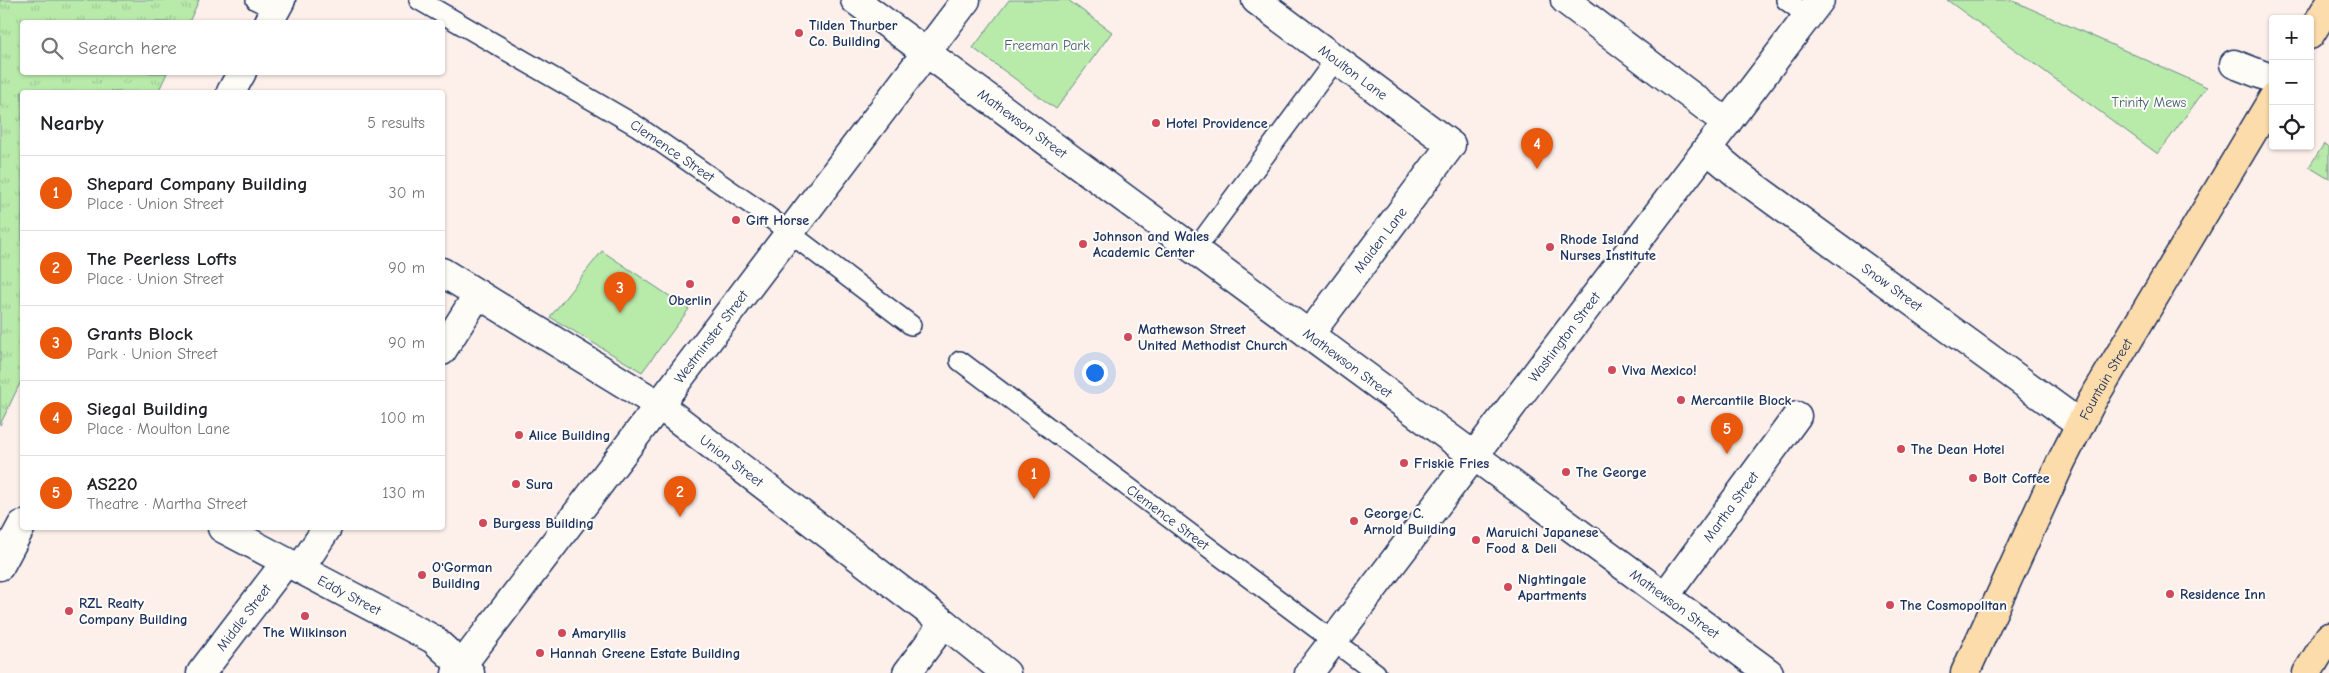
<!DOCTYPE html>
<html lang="en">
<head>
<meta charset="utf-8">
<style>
  :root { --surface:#fff; --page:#f6f6f6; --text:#202124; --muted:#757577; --line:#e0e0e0; --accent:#ea580c }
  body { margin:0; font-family:"Comic Neue",sans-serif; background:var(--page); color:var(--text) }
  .controls { position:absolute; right:15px; top:15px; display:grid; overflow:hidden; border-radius:5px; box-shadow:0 1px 4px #0004 }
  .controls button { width:45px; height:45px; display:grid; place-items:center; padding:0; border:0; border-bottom:1px solid var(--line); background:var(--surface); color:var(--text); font:25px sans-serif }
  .you { position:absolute; left:1094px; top:372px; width:18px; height:18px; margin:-12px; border:4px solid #fff; border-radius:50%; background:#1a73e8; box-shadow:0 0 0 8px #1a73e833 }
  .badge { display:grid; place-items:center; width:32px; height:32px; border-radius:50%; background:var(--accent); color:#fff; font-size:16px; font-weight:700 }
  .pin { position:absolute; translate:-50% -41px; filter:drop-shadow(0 1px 2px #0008) }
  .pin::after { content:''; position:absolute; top:26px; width:18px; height:15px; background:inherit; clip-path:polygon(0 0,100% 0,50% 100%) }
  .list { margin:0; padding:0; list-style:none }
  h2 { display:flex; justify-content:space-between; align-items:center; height:65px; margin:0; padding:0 20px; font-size:21px }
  h2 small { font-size:16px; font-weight:400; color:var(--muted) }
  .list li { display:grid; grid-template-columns:32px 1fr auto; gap:15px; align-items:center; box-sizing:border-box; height:75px; padding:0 20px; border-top:1px solid var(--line) }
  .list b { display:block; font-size:19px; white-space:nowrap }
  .list p { margin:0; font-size:16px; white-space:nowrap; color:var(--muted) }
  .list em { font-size:16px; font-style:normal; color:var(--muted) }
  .icon { flex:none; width:28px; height:28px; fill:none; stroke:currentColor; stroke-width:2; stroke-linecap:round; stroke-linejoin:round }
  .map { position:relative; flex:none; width:2329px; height:673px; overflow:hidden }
  .search { position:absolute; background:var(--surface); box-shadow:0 1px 4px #0004; left:20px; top:20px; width:425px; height:55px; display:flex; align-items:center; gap:12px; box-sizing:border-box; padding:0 18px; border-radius:5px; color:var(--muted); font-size:19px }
  .panel { position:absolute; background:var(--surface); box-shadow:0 1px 4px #0004; left:20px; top:90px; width:425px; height:440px; border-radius:5px }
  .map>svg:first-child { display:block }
</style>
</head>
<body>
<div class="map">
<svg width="2329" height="673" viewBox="0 0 2329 673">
  <defs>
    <pattern id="grass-tufts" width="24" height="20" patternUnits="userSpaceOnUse" patternTransform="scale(1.25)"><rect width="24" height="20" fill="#b8eaaa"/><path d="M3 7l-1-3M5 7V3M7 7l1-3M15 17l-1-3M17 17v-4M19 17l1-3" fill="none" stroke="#9ec995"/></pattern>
  </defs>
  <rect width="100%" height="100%" fill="#fdf0eb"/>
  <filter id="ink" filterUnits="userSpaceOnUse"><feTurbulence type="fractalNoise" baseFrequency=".02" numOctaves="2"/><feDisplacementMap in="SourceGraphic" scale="10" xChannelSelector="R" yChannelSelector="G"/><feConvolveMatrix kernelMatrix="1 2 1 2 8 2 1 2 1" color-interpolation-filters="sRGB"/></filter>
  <g filter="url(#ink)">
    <path fill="url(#grass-tufts)" stroke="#6a8c84" d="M0,0H199L189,22H22V72L167,73L158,92H22V379L0,425Z
      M2324,144L2329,147V179L2309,167Z"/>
    <path fill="#b8eaaa" stroke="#6a8c84" d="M1009,0H1068L1112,32L1056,109L973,48Z
      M1947,0H2011L2207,87L2158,154Z
      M602,251L689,309L642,372L550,317Z"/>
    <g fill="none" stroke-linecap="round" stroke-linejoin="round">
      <defs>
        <g id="service">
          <path d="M256,0L276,10"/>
          <path id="s1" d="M419,0L637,126L766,215L911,325"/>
          <path d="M1786,0L1808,16"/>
          <path d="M1195,250L1336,59"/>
          <path id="s2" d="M960,361L1376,673"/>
        </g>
        <g id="pedestrian">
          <path id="s3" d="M1665,596L1797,416"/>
          <path d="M907,673L944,623"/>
        </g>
        <g id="minor">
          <path id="s4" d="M1256,0L1451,145L1309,335"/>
          <path d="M2234,64L2273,79"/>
          <path id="s5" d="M1707,149L1737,174L2080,424"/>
          <path id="s6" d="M442,272L659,405L944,623L1006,673"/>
          <path d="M442,351L478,294"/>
          <path d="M300,569L327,528"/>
          <path id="s7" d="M201,673L286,562"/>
        </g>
        <g id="tertiary">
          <path id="s8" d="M855,0L1769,673"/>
          <path d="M1565,0L1727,123"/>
          <path id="s9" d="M222,528L433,639L470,673"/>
          <path id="s10" d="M456,673L966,0"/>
        </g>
        <g id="secondary">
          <path d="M269,22L281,0"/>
          <path d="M231,92L242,72"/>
          <path d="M0,566L22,525"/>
          <path id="s11" d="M1309,673L1820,0"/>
        </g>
        <g id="primary">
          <path d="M2310,35L2329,4"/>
          <path id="s12" d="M1965,673L2061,462L2092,401L2273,98"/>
          <path d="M2307,673L2329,637"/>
        </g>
      </defs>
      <use href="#service" stroke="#1b2f5e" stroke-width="22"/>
      <use href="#pedestrian" stroke="#1b2f5e" stroke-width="31"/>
      <use href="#minor" stroke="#1b2f5e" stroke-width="31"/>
      <use href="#tertiary" stroke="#1b2f5e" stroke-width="31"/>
      <use href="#secondary" stroke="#1b2f5e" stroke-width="31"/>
      <use href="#primary" stroke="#1b2f5e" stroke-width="31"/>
      <use href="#service" stroke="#fdfcf7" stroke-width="19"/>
      <use href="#pedestrian" stroke="#fdfcf7" stroke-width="28"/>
      <use href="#minor" stroke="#fdfcf7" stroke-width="28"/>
      <use href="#tertiary" stroke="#fdfcf7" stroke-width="28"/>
      <use href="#secondary" stroke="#fdfcf7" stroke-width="28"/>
      <use href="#primary" stroke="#fddcac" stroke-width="28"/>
    </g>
  </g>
  <g fill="#d1495b" stroke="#fdfcf7" stroke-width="2">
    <circle cx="799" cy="33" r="5"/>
    <circle cx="1156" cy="123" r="5"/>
    <circle cx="736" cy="220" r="5"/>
    <circle cx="1083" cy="244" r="5"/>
    <circle cx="1550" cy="247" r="5"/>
    <circle cx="690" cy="284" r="5"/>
    <circle cx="1128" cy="337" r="5"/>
    <circle cx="1612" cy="370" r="5"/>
    <circle cx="1681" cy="400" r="5"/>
    <circle cx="519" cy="435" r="5"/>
    <circle cx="1901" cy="449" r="5"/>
    <circle cx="1404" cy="463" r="5"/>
    <circle cx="1566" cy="472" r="5"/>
    <circle cx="1973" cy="478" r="5"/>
    <circle cx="516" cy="484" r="5"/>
    <circle cx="1354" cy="521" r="5"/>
    <circle cx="483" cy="523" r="5"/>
    <circle cx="1476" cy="540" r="5"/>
    <circle cx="422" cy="575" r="5"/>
    <circle cx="1508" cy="587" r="5"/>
    <circle cx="2170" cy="594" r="5"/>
    <circle cx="1890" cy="605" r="5"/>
    <circle cx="69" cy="611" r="5"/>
    <circle cx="305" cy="616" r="5"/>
    <circle cx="562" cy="633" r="5"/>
    <circle cx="540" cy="653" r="5"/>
  </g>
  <g text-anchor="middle" stroke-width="4" stroke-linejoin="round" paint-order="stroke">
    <g font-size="14" font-weight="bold" fill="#1b2f5e" stroke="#fdfcf7" text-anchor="start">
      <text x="809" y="30">Tilden Thurber<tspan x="809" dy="16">Co. Building</tspan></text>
      <text x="1166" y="128">Hotel Providence</text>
      <text x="746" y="225">Gift Horse</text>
      <text x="1093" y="241">Johnson and Wales<tspan x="1093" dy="16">Academic Center</tspan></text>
      <text x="1560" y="244">Rhode Island<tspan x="1560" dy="16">Nurses Institute</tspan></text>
      <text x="690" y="305" text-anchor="middle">Oberlin</text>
      <text x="1138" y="334">Mathewson Street<tspan x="1138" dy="16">United Methodist Church</tspan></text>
      <text x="1622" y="375">Viva Mexico!</text>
      <text x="1691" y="405">Mercantile Block</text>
      <text x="529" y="440">Alice Building</text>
      <text x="1911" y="454">The Dean Hotel</text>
      <text x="1414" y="468">Friskie Fries</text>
      <text x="1576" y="477">The George</text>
      <text x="1983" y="483">Bolt Coffee</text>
      <text x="526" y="489">Sura</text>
      <text x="1364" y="518">George C.<tspan x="1364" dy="16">Arnold Building</tspan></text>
      <text x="493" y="528">Burgess Building</text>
      <text x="1486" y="537">Maruichi Japanese<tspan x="1486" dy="16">Food &amp; Deli</tspan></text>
      <text x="432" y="572">O'Gorman<tspan x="432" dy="16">Building</tspan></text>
      <text x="1518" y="584">Nightingale<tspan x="1518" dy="16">Apartments</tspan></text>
      <text x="2180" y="599">Residence Inn</text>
      <text x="79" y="608">RZL Realty<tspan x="79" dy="16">Company Building</tspan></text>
      <text x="1900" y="610">The Cosmopolitan</text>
      <text x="305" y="637" text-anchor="middle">The Wilkinson</text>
      <text x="572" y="638">Amaryllis</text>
      <text x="550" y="658">Hannah Greene Estate Building</text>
    </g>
    <g font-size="14" fill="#425e71" stroke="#fdfcf7">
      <text x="1047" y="50">Freeman Park</text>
      <text x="2149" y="107">Trinity Mews</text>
    </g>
    <g font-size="14" fill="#1b2f5e" stroke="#fdfcf7">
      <text dy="5" stroke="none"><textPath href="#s4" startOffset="121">Moulton Lane</textPath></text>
      <text dy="5" stroke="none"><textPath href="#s8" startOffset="208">Mathewson Street</textPath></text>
      <text dy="5" stroke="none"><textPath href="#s1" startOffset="295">Clemence Street</textPath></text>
      <text transform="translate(1380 240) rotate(-53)" y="5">Maiden Lane</text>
      <text dy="5" stroke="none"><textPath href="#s5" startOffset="231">Snow Street</textPath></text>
      <text dy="5" stroke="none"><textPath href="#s10" startOffset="422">Westminster Street</textPath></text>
      <text dy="5" stroke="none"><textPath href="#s11" startOffset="422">Washington Street</textPath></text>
      <text dy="5" stroke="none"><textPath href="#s8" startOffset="612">Mathewson Street</textPath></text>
      <text dy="5" stroke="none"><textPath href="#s12" startOffset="326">Fountain Street</textPath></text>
      <text dy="5" stroke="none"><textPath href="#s6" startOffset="346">Union Street</textPath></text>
      <text dy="5" stroke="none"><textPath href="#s3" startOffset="111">Martha Street</textPath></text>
      <text dy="5" stroke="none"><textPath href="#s2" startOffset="260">Clemence Street</textPath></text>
      <text dy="5" stroke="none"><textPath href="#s9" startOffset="144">Eddy Street</textPath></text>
      <text dy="5" stroke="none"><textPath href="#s8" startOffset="1018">Mathewson Street</textPath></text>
      <text dy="5" stroke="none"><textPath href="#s7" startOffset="70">Middle Street</textPath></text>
    </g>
  </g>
</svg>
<div class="controls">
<button>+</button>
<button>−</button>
<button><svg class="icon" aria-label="locate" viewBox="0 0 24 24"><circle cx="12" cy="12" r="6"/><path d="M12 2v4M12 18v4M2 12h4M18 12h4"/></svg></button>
</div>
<div class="you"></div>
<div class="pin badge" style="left:1034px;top:499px">1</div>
<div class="pin badge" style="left:680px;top:517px">2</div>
<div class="pin badge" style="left:620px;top:313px">3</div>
<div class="pin badge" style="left:1537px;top:169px">4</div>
<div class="pin badge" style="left:1727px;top:454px">5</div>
<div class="search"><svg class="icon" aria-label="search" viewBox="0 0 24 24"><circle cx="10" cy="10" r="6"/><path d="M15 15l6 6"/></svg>Search here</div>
<section class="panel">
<h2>Nearby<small>5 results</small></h2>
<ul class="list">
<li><span class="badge">1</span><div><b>Shepard Company Building</b><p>Place · Union Street</p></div><em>30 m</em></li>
<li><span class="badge">2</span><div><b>The Peerless Lofts</b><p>Place · Union Street</p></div><em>90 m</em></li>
<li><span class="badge">3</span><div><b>Grants Block</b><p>Park · Union Street</p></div><em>90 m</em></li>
<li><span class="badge">4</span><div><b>Siegal Building</b><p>Place · Moulton Lane</p></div><em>100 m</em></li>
<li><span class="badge">5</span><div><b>AS220</b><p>Theatre · Martha Street</p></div><em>130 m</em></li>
</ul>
</section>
</div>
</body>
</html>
